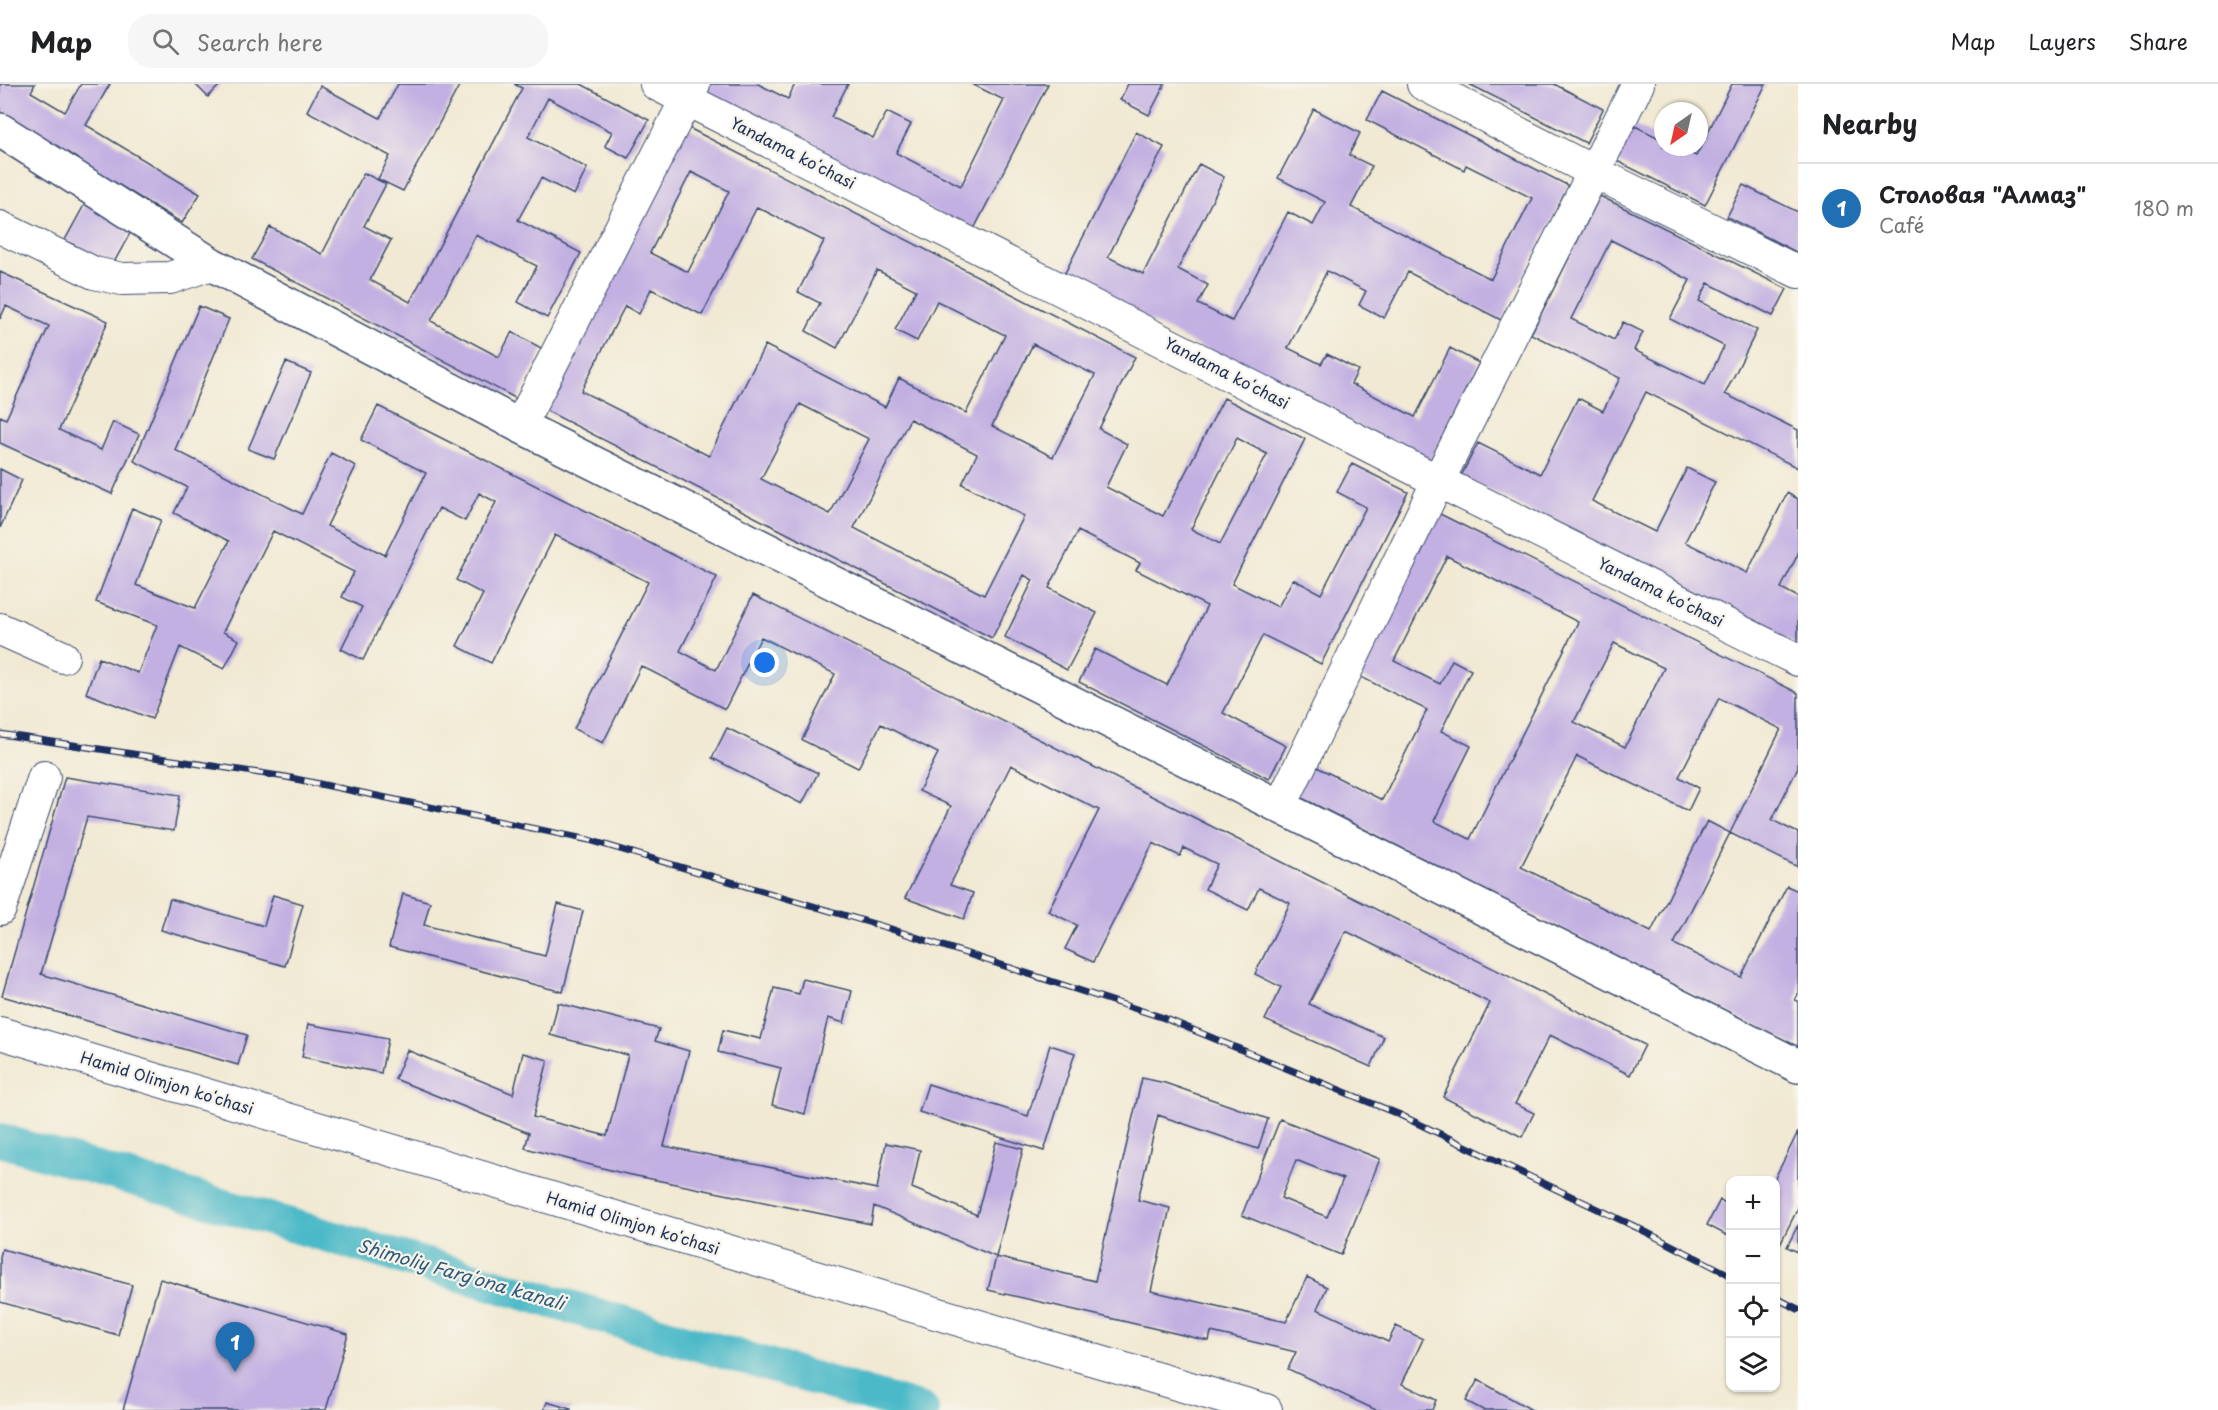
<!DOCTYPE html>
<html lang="en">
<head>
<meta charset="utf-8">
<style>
  :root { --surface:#fff; --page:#f6f6f6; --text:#202124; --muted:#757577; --line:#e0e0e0; --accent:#1f6fb2 }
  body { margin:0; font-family:"Playpen Sans",sans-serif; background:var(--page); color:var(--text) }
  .controls { position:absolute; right:18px; bottom:18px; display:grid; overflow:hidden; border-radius:12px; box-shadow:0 2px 4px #0004 }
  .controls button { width:54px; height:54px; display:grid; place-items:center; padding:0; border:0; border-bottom:2px solid var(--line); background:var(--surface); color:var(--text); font:30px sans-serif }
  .compass { position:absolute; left:1654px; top:18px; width:54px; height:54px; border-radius:50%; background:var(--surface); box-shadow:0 2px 4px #0004; rotate:214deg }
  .you { position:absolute; left:765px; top:579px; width:21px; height:21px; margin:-15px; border:4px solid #fff; border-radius:50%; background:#1a73e8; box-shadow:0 0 0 9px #1a73e833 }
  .badge { display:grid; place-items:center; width:39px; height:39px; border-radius:50%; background:var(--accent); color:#fff; font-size:20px; font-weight:700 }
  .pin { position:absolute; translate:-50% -50px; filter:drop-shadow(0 2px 3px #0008) }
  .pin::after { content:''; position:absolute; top:32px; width:21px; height:18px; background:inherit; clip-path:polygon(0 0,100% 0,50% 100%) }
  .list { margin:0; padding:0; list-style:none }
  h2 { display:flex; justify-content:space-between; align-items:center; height:78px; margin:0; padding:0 24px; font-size:26px }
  h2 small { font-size:20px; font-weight:400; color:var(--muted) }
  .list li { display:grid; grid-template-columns:39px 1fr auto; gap:18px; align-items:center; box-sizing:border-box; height:90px; padding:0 24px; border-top:2px solid var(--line) }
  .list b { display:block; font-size:22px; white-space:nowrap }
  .list p { margin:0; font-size:20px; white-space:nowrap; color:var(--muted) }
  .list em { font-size:20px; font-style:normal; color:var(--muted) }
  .icon { flex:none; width:33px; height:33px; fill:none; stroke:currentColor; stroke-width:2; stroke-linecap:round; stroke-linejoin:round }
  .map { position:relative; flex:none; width:1798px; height:1326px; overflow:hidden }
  header { display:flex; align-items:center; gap:36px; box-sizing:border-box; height:84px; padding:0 30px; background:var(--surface); border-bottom:2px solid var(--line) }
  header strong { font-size:28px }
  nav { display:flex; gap:33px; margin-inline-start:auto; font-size:21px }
  .search { width:420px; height:54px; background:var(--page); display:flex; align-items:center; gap:15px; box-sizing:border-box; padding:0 21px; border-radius:24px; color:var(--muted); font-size:22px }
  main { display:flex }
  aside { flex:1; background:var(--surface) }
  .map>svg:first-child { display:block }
</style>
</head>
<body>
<header>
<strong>Map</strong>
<div class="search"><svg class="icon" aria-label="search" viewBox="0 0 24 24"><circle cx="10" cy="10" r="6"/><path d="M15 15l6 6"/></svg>Search here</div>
<nav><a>Map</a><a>Layers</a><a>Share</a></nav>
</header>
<main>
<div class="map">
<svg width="1798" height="1326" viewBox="0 0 1798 1326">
  <rect width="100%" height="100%" fill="#f7f3e8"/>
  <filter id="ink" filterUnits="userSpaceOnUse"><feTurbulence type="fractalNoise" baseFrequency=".0167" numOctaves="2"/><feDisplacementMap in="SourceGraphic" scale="12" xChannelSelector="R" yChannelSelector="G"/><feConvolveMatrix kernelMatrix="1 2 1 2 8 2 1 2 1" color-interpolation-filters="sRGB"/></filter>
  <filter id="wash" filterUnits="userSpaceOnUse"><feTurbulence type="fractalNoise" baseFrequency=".008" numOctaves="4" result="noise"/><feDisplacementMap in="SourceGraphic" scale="24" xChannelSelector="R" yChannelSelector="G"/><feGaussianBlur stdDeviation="1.35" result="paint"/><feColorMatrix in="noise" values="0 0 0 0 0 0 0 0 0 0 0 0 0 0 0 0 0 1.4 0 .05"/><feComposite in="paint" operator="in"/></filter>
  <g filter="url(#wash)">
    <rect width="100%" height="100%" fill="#f1e9d3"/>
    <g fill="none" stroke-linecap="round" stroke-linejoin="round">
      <path stroke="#4cb9c8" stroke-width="34" d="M0,1056L922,1326"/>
    </g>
    <g id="blocks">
      <path fill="#c2b0e2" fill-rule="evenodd" d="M0,0H35L31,8L65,28L81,0H110L86,41L200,110L182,139L0,29Z
        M195,0H221L208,13Z
        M398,0H460L403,107L378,95L390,72L307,27L320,2L380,34Z
        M514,0H581L649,36L628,74L605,62L612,48L548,14L528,53L587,84L574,111L541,94L518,136L581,169L547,234L518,218L537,182L476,151L431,237L499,273L512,248L543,265L517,315L252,175L270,143L322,170L364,89L386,100L364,142L391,156L370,196L410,218L522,4Z
        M704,0H758L788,15L795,0H848L831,33L873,54L887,28L911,40L896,69L961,102L1004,16L972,0H1048L973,147L700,8Z
        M1128,0H1165L1149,31L1120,16Z
        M1469,0H1554L1603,25L1586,59Z
        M1732,0H1766L1705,121L1613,75L1631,40L1663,56V63H1678L1696,72Z
        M1382,7L1569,102L1501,236L1408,188L1384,234L1359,221L1366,207L1327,187L1288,264L1321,280L1327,270L1358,286L1351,300L1415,333L1450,264L1479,279L1429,379L1063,193L1136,48L1164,63L1108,173L1143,190L1199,80L1224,93L1178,185L1208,201L1198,220L1232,237L1288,128L1313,141L1325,118L1278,94L1314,25L1360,49L1349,71L1372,82L1351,123L1491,195L1532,114L1466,81L1464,86L1367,36Z
        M681,40L1135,273L1099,345L1127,360L1106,403L1163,432L1224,314L1305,355L1232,500L1278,523L1293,495L1321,510L1366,423L1337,408L1352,380L1408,408L1321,580L1263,551L1223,629L1286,662L1269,695L1079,598L1095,565L1167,601L1207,522L1136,486L1140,479L1078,447L1049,504L1097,529L1067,586L1005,553L1033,496L1024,491L992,554L541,324ZM691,88L729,107L688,188L650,169ZM757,123L824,157L798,208L820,219L806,247L837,264L877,186L916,206L895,246L917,257L937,217L1005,251L966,329L899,294L885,323L765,261L709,372L581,307L625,222L639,230L651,205L702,231ZM1033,260L1095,291L1053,373L992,342ZM800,320L869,355L830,430L761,395ZM910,335L977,370L962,400L1024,432L984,511L854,444ZM1237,354L1267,370L1220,460L1191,445Z
        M1743,101L1798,128V169L1727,133Z
        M1600,112L1787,205L1773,232L1708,199L1699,217L1757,246L1725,310L1798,346V384L1646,308L1592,417L1655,448L1687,384L1715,398L1685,458L1747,489L1787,409L1798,415V470L1781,504L1798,513V561L1461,392L1478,359L1540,390L1578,314L1603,327L1620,294L1531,250ZM1611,156L1690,196L1670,235L1724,262L1705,301L1634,266L1643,248L1623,238L1614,256L1571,235Z
        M88,114L135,140L112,182L65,156Z
        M0,188L108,237L59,346L101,366L113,338L139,350L112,410L0,359V332L6,335L49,242L6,222L0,235Z
        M199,222L229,235L175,366L302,430L331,369L356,382L327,442L385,471L426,389L361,356L378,322L717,493L680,567L716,586L753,511L1645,961L1630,991L1550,951L1515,1020L1534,1029L1522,1053L1443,1013L1490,919L1346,847L1309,920L1384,953L1371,983L1265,936L1281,903L1255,890L1290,819L1259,804L1248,826L1205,805L1217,780L1184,764L1180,772L1153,759L1093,878L1065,865L1077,841L1048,827L1099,726L1011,681L950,801L973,809L964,835L905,814L951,722L919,707L938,669L881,640L858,684L802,656L835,590L761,553L725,625L641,582L603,659L574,645L648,498L555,451L491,579L457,562L483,510L456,496L496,418L479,409L465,437L439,424L363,576L341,565L362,523L342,513L354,488L273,447L223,548L239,556L224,585L180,563L152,635L86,609L99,574L138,589L157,541L96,518L132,424L161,436L136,501L195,524L229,457L174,429L187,403L134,377Z
        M286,278L311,289L274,375L248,365Z
        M0,385L22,396L0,444Z
        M1434,427L1798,609V683L1772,736L1798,749V783L1730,749L1674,860L1741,893L1787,802L1798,807V910L1795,916L1798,917V963L1296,711L1311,680L1382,716L1427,626L1353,589ZM1447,472L1578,538L1470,755L1434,737L1471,662L1441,647L1471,586L1452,576L1440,600L1394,577ZM1614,559L1664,584L1625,663L1574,638ZM1719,614L1781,645L1730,749L1707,737L1651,848L1521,783L1577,672L1688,727L1699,704L1679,693Z
        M727,644L818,689L802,720L712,674Z
        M65,693L180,711L174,747L87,733L41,890L247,951L238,981L2,912Z
        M403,810L430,818L424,841L545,872L558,820L583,827L563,908L389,863Z
        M273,811L303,820L285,882L161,846L170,815L264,842Z
        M803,895L852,907L844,939L828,934L805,1030L772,1021L781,984L718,968L723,946L761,955L774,904L799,910Z
        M558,919L659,945L655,957L689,967L664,1062L877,1105L886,1059L920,1066L912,1104L977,1131L996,1058L1023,1065L996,1173L874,1122L871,1140L622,1089L525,1064L529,1049L395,995L407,966L513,1010L523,969L548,976L533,1033L607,1052L628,971L550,951Z
        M308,940L388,955L381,989L302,973Z
        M1050,961L1075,969L1044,1067L919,1028L928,1000L1028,1032Z
        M1142,994L1165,999L1268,1035L1258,1065L1158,1031L1138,1116L1170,1124L1151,1207L1286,1238L1307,1193L1327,1203L1317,1225L1388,1258L1396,1242L1423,1255L1402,1300L1436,1316L1432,1326H1376L1288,1285L1296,1268L1211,1248L1209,1257L988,1206L996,1173L1095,1197Z
        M1280,1035L1380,1075L1341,1171L1242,1131ZM1296,1076L1343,1095L1327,1133L1281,1114Z
        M1798,1048V1124L1776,1168V1096H1774Z
        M1720,1116L1730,1121V1153L1707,1141Z
        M1798,1141V1168L1787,1163Z
        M2,1165L132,1201L118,1251L0,1218V1173Z
        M160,1195L348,1250L326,1326H123Z
        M1478,1296L1532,1326H1483L1466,1317Z
        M547,1318L571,1325V1326H544Z"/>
    </g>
  </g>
  <g filter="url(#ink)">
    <use href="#blocks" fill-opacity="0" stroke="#3b4b70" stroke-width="1.5"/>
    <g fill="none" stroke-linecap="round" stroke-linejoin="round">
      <defs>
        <path id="street" d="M656,0L1438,397L1798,576
          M1423,0L1594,88L1798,188
          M0,143L94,189L122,195L170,194L211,180
          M520,342L694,0
          M0,545L63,573
          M1280,723L1438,397L1638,0
          M0,825L44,693
          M0,949L1039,1260L1266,1326"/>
        <path id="secondary" d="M0,46L211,180L520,342L1798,982"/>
      </defs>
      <use href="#street" stroke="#3b4b70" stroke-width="34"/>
      <use href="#secondary" stroke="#3b4b70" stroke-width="36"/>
      <use href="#street" stroke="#fff" stroke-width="32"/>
      <use href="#secondary" stroke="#fff" stroke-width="33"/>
      <defs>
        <path id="rail" d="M0,650L286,693L589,756L888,844L1164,934L1398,1030L1638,1144L1730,1191
          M1776,1214L1798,1225"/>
      </defs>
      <use href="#rail" stroke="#1b2f5e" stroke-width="7"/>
      <use href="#rail" stroke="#f7f3e8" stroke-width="4.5" stroke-dasharray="14" stroke-linecap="butt"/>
    </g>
  </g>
  <g text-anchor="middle" stroke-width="4.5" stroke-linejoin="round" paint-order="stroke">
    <g font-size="16" fill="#1b2f5e" stroke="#f7f3e8">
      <text transform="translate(793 69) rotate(27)" y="6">Yandama koʻchasi</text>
      <text transform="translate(1227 289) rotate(27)" y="6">Yandama koʻchasi</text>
      <text transform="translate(1661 508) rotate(26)" y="6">Yandama koʻchasi</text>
      <text transform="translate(167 999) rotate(17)" y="6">Hamid Olimjon koʻchasi</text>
      <text transform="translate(633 1139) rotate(17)" y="6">Hamid Olimjon koʻchasi</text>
    </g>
    <g font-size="18" font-style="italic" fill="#2a587e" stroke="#f7f3e8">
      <text transform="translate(461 1191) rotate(16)" y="6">Shimoliy Fargʻona kanali</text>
    </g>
  </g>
</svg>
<div class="controls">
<button>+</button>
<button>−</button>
<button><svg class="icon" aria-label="locate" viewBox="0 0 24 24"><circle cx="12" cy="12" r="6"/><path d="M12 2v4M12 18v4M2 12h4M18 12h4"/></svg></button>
<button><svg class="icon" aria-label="layers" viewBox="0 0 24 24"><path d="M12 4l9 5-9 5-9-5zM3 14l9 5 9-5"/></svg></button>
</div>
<svg class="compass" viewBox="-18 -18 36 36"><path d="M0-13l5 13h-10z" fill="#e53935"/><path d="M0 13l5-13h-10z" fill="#757577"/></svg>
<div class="you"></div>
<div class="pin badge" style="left:235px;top:1288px">1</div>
</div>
<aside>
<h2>Nearby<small></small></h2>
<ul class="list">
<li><span class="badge">1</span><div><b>Столовая &quot;Алмаз&quot;</b><p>Café</p></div><em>180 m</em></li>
</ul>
</aside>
</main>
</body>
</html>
